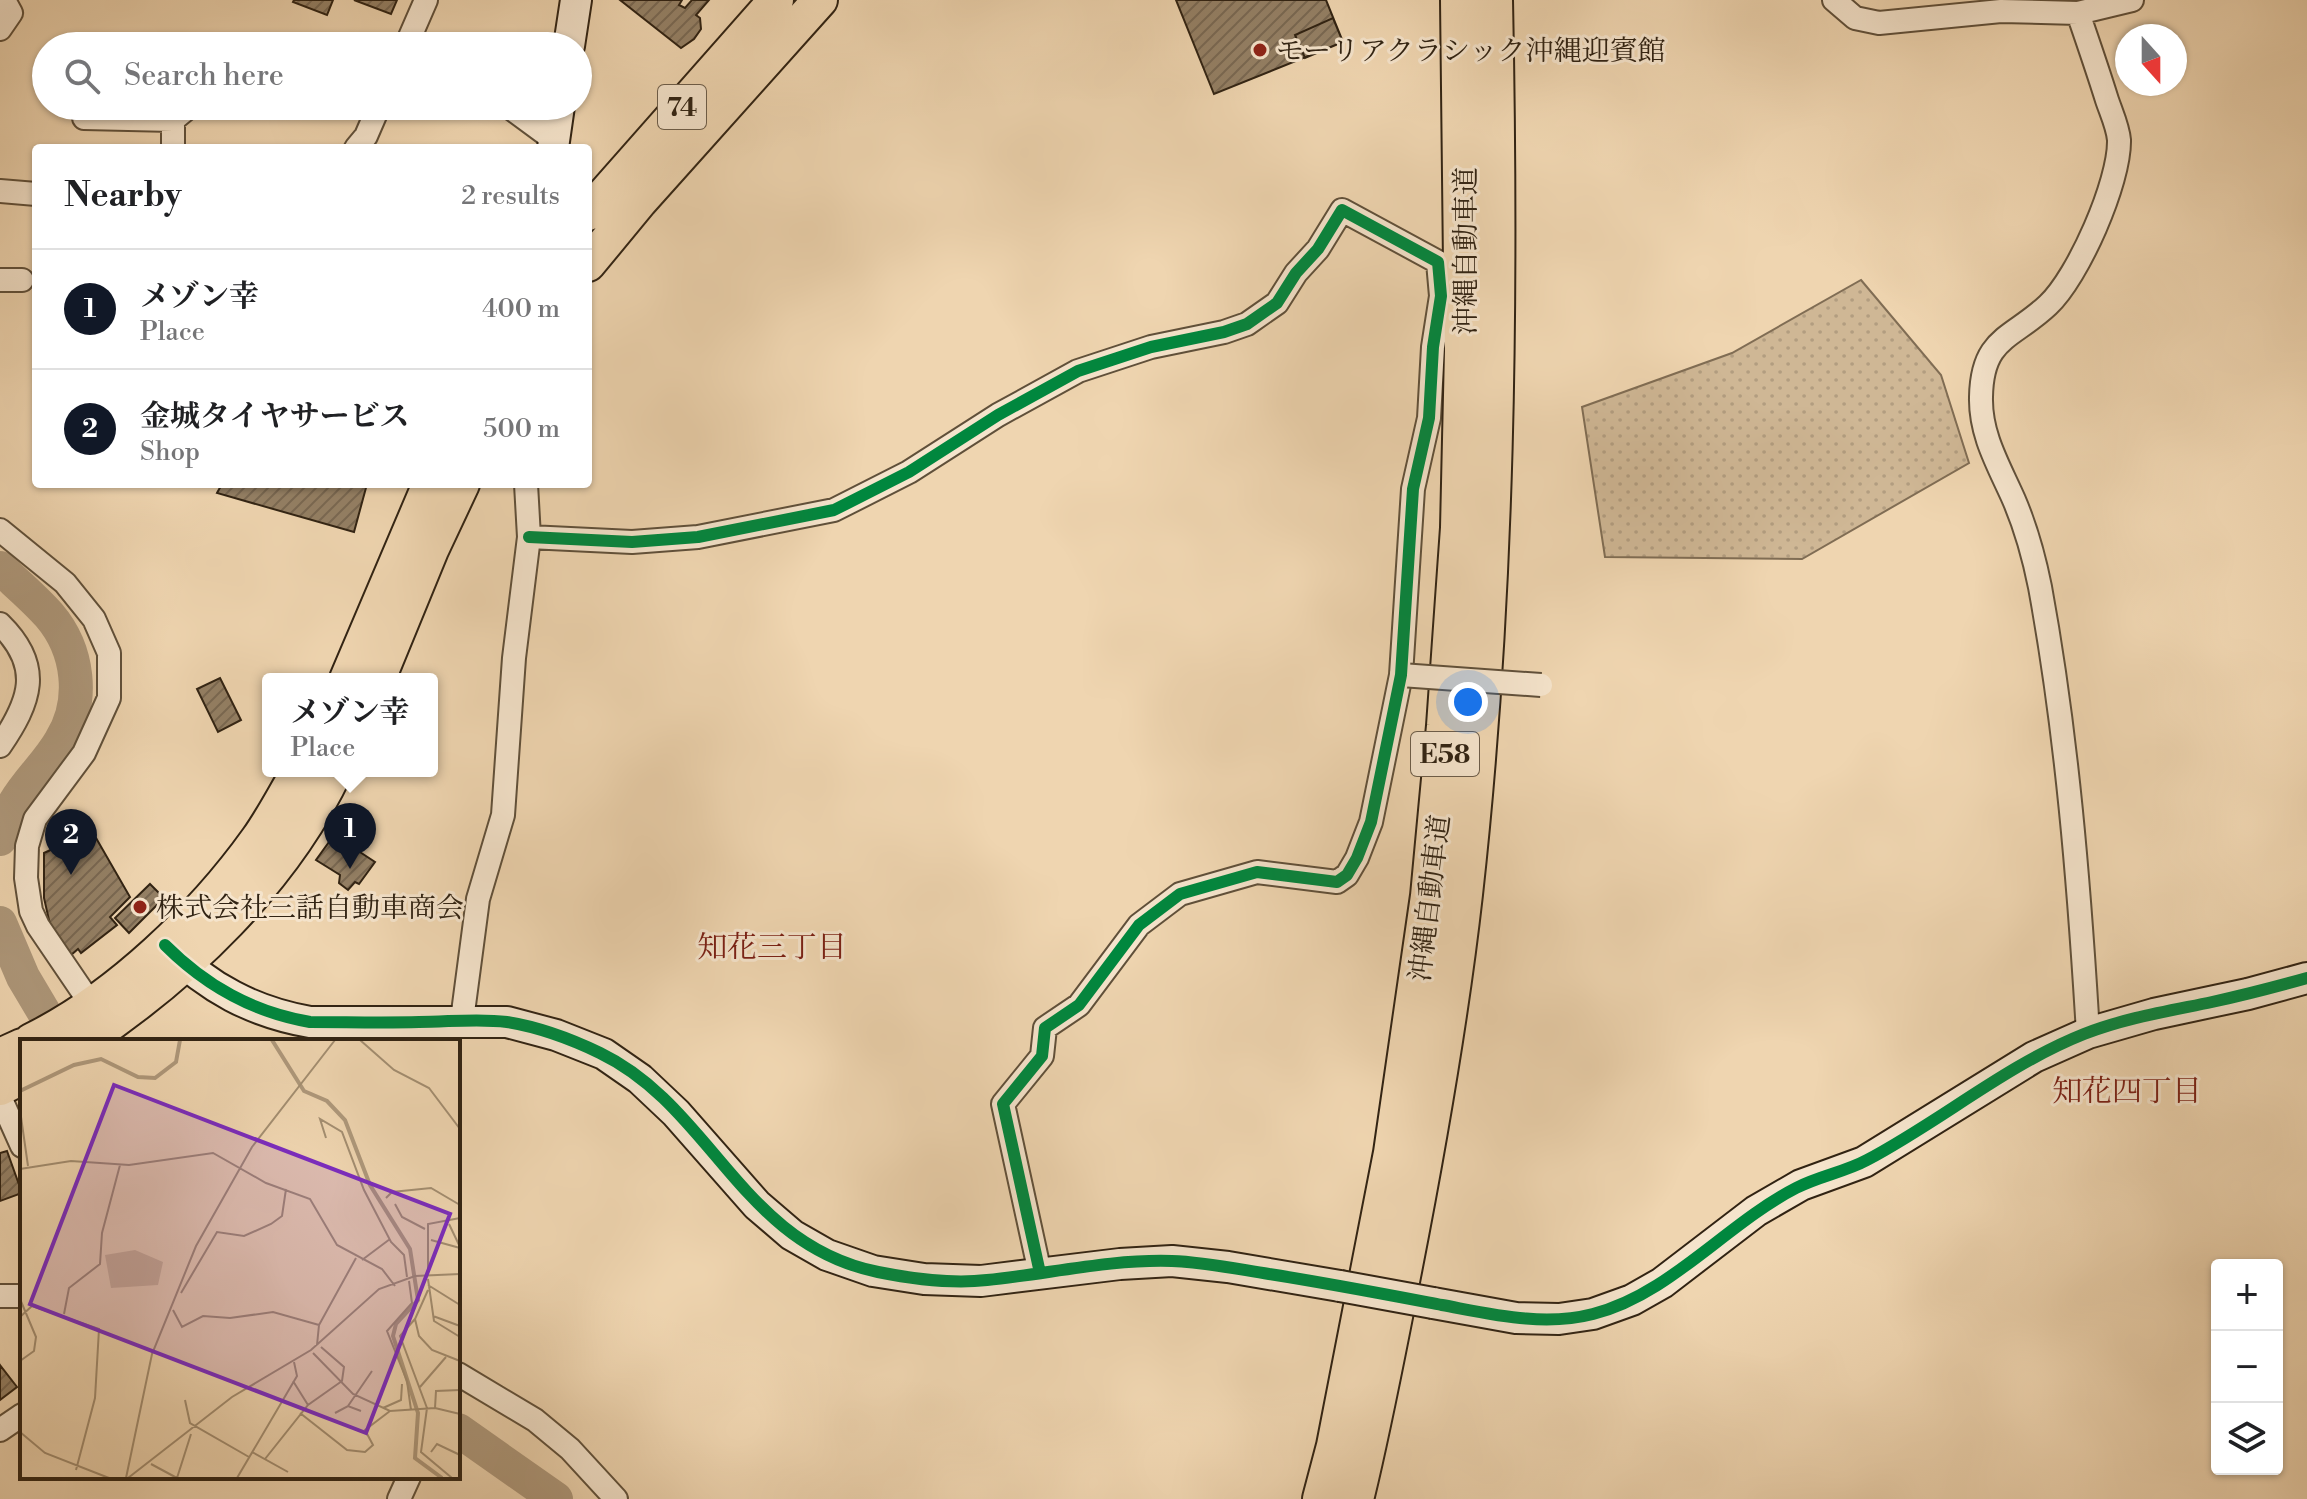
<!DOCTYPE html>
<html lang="en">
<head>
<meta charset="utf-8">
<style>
  :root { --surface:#fff; --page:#f6f6f6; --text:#202124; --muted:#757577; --line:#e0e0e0; --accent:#111827 }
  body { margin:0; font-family:"Libre Bodoni","Noto Serif JP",serif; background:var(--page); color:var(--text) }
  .controls { position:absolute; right:24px; bottom:24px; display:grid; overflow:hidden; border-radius:8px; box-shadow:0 2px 6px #0004 }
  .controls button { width:72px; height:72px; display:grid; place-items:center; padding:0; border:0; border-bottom:2px solid var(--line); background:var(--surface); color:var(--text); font:40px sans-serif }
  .compass { position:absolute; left:2115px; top:24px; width:72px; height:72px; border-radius:50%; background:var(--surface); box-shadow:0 2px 6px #0004; rotate:159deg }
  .you { position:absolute; left:1468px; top:702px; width:28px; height:28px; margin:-20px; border:6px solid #fff; border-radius:50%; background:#1a73e8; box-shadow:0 0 0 12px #1a73e833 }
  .badge { display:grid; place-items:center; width:52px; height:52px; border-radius:50%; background:var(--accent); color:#fff; font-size:26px; font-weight:700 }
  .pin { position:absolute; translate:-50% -66px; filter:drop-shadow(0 2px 4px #0008) }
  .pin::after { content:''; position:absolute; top:42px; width:28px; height:24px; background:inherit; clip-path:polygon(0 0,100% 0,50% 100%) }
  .popup { position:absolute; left:262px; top:673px; width:176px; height:104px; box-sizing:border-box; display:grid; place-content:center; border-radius:8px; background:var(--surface); filter:drop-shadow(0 2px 6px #0005); font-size:26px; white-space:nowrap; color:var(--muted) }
  .popup b { font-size:30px; color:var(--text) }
  .popup::after { content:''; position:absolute; left:50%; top:100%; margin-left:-16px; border:16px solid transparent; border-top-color:var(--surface) }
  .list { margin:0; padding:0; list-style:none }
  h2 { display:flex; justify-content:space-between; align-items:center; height:104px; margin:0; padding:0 32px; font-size:34px }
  h2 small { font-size:26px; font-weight:400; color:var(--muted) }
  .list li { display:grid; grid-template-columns:52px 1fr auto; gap:24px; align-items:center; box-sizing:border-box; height:120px; padding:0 32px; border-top:2px solid var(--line) }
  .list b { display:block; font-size:30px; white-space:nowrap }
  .list p { margin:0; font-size:26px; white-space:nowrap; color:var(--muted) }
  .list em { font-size:26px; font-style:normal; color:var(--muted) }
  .icon { flex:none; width:44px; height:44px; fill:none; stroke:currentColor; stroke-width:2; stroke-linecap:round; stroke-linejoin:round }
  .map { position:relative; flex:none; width:2307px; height:1499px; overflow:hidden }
  .search { position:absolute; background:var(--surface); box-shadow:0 2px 6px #0004; left:32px; top:32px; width:560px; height:88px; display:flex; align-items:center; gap:20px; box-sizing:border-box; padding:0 28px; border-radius:44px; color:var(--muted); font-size:30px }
  .panel { position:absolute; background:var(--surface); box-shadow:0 2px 6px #0004; left:32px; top:144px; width:560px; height:344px; border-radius:8px }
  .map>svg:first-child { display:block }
</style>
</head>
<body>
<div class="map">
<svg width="2307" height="1499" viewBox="0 0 2307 1499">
  <defs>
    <pattern id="grass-dots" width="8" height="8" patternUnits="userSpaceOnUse" patternTransform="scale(2)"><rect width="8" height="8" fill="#cfb795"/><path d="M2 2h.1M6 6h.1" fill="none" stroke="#b29d80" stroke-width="1.8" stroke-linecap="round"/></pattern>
    <pattern id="building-hatch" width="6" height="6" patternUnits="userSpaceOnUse" patternTransform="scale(2)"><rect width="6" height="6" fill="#948065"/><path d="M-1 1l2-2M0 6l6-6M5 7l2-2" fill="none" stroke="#796852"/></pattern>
  </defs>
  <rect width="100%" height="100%" fill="#efd5b0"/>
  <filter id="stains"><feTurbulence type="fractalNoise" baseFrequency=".0025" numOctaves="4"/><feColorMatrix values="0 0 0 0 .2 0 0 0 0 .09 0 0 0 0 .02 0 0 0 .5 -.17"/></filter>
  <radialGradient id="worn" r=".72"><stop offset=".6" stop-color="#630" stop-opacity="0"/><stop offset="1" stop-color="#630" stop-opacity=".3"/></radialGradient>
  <path fill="url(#grass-dots)" stroke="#806d54" stroke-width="2" d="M1861,280L1941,375L1969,463L1802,559L1605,557L1582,407L1732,353Z"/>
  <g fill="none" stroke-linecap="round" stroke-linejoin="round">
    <path stroke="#ae987b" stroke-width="34" d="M0,568C16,583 34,598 49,615C79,650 85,701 61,740C48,763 27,781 14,804C8,815 4,827 0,839
      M0,923L23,977L61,1041
      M458,1430L556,1499"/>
  </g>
  <path fill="url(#building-hatch)" stroke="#312313" stroke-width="2" d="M294,0H333L327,15L293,2Z
    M354,0H397L391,14Z
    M354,0H397L391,14Z
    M620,0H682L679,5L685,8L692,0H709L696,15L700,18L701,29L694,39L681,48Z
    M1176,0H1326L1343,42L1214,94Z
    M1333,18L1343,42L1305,58L1295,35Z
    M222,484H367L354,532L217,493Z
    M220,678L241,720L218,732L197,689Z
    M92,831L130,897L110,917L117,925L81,953L78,949L71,955L51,929L44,898V853Z
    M334,835L375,862L359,884L355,882L348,890L339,883L340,875L316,860Z
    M150,884L164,898L129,933L115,918Z
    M7,1151L22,1193L0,1201V1153Z
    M0,1365L17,1387L0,1400Z"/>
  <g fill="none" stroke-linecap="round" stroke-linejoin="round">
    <defs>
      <path id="street" d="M1834,0L1855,18L1879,23L2001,11L2078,13L2132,0
        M2078,13C2088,42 2098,71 2107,100C2111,112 2118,127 2119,140C2120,182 2078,277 2048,305C2012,339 1982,337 1981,397C1980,435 1999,466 2014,500C2026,528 2034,557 2040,587C2067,734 2079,883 2088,1033
        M0,29L11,13L4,0
        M406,46L426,0
        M508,106L554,140
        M84,118L173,120L190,106
        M173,148V120
        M356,148L366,136L379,106
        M0,191L36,194
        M0,280H22
        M0,530L65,583L94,619L109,653V698L84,753L35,819L27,846L26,878L31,911L38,926L91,1004
        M529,537L632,542L698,537L834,510L909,472L998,415L1078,371L1151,347L1224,332L1247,324L1277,303L1296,273L1318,249L1342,210L1438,262L1441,296L1433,347L1429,418L1413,489L1401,675L1371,822L1357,858L1347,875L1337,882L1257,872L1180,894L1139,925L1079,1005L1045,1028L1042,1056L1003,1104L1040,1273
        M0,624C44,667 30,702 0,746
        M462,1020L478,899L503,815L514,658L529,537L526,484
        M0,1097L22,1146
        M0,1296H22
        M458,1374L535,1420L570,1449L616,1499
        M0,1430L22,1415
        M399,1499L409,1477"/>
      <path id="secondary" d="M569,46L576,0
        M553,148L559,106
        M167,947C208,988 253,1012 310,1022H507L556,1035L604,1054L640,1079L676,1113L757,1205L792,1235L827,1255L873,1271L924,1279L981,1281L1120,1264L1172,1261L1228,1267L1340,1286
        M1433,1303L1516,1318L1559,1319L1593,1314L1632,1300L1662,1283L1756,1211L1801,1185L1864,1162L2034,1057L2088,1033L2154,1014L2248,994L2307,978"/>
      <path id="primary" d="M588,213L776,0
        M588,264L640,201L820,0
        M347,679L430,484
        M378,679L431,550L462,484
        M31,1041C117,999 203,916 258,839C273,818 285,794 299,771
        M85,1041C185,974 283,881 335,771
        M0,1056L22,1046
        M0,1088L22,1077"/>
      <path id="highway" d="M1323,1499L1337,1446L1394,1153L1431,896L1447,726L1461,528L1465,351L1461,0
        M1353,1499C1370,1430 1383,1361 1397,1291C1423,1160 1447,1027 1462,894C1495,598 1498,298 1492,0"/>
    </defs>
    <use href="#street" stroke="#60503a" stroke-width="26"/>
    <use href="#secondary" stroke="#312313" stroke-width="34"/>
    <use href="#primary" stroke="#312313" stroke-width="38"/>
    <use href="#highway" stroke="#312313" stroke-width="44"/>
    <use href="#street" stroke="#f5e4cc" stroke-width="22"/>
    <use href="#secondary" stroke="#f5e4cc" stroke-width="30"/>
    <use href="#primary" stroke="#efd5b0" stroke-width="34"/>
    <use href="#highway" stroke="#efd5b0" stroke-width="40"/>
    <defs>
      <path id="street-bridge" d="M1401,675L1541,685"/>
      <path id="secondary-bridge" d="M1340,1286L1433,1303"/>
    </defs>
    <use href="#street-bridge" stroke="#60503a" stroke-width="26" stroke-linecap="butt"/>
    <use href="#secondary-bridge" stroke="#312313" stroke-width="34" stroke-linecap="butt"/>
    <use href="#street-bridge" stroke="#f5e4cc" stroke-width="22"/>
    <use href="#secondary-bridge" stroke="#f5e4cc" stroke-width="30"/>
    <defs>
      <path id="cycleway" d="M529,537L632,542L698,537L834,510L909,472L998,415L1078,371L1151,347L1224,332L1247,324L1277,303L1296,273L1318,249L1342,210L1438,262L1441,296L1433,347L1429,418L1413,489L1401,675L1371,822L1357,858L1347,875L1337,882L1257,872L1180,894L1139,925L1079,1005L1045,1028L1042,1056L1003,1104L1040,1273
        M165,945C206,986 252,1012 310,1022C346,1022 383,1023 419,1022C448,1022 478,1018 507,1022C538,1027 571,1039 600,1053C712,1107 741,1244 878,1272C913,1279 952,1284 987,1280C1048,1274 1110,1259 1172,1261C1204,1262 1237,1269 1269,1274C1327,1283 1384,1294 1442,1305C1491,1314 1543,1327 1593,1314C1669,1295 1726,1224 1796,1188C1819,1176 1845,1172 1867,1160C1941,1121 2006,1065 2084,1034C2125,1018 2169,1011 2212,1002C2244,995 2275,987 2307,978"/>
    </defs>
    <use href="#cycleway" stroke="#f5e4cc" stroke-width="17"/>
    <use href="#cycleway" stroke="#00873e" stroke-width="12"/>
  </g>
  <g fill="#8f2418" stroke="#f5e4cc" stroke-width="3">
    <circle cx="1260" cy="50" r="8"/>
    <circle cx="140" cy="907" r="8"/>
  </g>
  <g text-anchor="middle" stroke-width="6" stroke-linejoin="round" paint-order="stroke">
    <g fill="#f5e4cc" stroke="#6c5d4a" stroke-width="2">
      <rect x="658" y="85" width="48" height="44" rx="6"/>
      <rect x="1411" y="732" width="68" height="44" rx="6"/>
    </g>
    <g font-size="26" font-weight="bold" fill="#312313">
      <text x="682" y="116">74</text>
      <text x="1445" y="763">E58</text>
    </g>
    <g font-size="28" fill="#312313" stroke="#f5e4cc" text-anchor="start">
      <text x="1276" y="60">モーリアクラシック沖縄迎賓館</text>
      <text x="156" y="917">株式会社三話自動車商会</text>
    </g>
    <g font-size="28" fill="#312313" stroke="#f5e4cc">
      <text transform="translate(1465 251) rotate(-90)" y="10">沖縄自動車道</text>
      <text transform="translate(1429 898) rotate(-83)" y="10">沖縄自動車道</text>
    </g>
    <g font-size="30" fill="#7a1f14" stroke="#f5e4cc">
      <text x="772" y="957">知花三丁目</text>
      <text x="2127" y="1101">知花四丁目</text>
    </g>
  </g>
  <g transform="translate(20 1039)">
    <rect width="440" height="440" fill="#efd5b0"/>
    <path d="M115,211L143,223L138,246L91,249L85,216Z" fill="#cfb795"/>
    <path fill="none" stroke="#ae987b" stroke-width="4" d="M252,1L284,52L307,62L325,81L350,146L390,210L398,261L376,285L373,297L398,374L395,419L422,439M0,52L54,26L81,20L118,38L135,39L156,23L160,1"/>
    <path fill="none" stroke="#a38e71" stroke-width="2" d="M340,1L374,31L409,49L440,90M0,71L8,127M306,99L300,80L322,93L344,151L371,203L384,216L387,238M0,130L51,122L109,126L193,114L246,144L290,160L317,206L362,230L375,247M366,159L372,153L411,149L440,166M375,165L382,178L405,190M429,185L440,208M411,201L440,209M342,221L370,200M408,235V185L440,179M408,240L414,282L440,298M389,242L392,264L367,292L387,342L391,371M408,246L440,266M408,251L395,280L399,297L412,311L440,322M161,254L197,193L224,197L251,185L262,177L266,150M0,260L16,298L14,312L0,322M153,271L162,288L183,277L210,279L253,273L299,286M44,275L49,249L80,225L82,194L100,126M413,277L440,287M0,278L12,267L79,290L75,359L56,431M395,280L380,297L407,369L401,413L432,439M297,306L299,286L336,219M293,314L333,355L370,372L415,369L440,375M273,342L288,366M400,348L426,318M165,361L170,384L229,418M328,367L352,332M363,369L381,361L382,345M415,369L416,352L440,351M280,374L327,411L345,413L353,406L345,391L370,372M315,374L328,367L341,372M0,393L25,414L89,439M232,413L268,433M411,413L417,405L440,416M245,420L288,366L322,342L324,328L301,308M131,425L157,439M106,439L132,315L176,207L232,108L315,1M108,439L212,358L291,311L359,250L395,237L440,235M157,439L171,395M217,439L277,337L274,323"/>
    <path fill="#7b2cbf" fill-opacity="0.15" stroke="#7b2cbf" stroke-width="4" d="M94,46L430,175L346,394L10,265Z"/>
    <rect width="440" height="440" fill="none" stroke="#312313" stroke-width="4"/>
  </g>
  <rect width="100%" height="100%" filter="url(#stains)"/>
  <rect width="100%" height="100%" fill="url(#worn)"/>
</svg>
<div class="controls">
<button>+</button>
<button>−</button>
<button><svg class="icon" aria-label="layers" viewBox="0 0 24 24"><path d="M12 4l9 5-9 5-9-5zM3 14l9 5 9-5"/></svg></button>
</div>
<svg class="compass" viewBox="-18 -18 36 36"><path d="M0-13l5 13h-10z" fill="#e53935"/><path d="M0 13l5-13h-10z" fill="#757577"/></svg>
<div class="you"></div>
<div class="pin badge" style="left:350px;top:869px">1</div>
<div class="popup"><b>メゾン幸</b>Place</div>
<div class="pin badge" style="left:71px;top:875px">2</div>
<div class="search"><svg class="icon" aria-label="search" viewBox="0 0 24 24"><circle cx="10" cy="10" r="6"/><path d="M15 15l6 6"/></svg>Search here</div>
<section class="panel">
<h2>Nearby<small>2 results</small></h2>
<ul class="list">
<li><span class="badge">1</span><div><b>メゾン幸</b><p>Place</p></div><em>400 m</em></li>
<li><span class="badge">2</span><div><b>金城タイヤサービス</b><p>Shop</p></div><em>500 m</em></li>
</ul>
</section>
</div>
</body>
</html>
